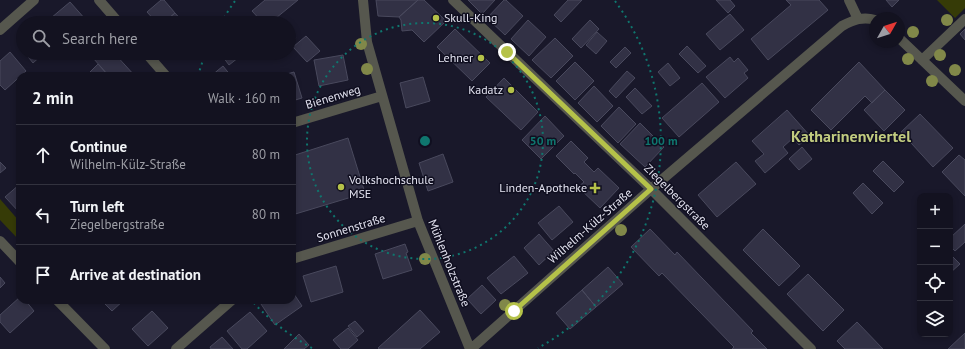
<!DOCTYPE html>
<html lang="en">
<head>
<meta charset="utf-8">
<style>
  :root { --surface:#131220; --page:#20202d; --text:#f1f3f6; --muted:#9d9ea5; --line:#32323e }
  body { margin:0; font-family:"PT Sans",sans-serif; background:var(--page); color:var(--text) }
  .controls { position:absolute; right:12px; bottom:12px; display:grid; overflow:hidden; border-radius:8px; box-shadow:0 2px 6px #0003 }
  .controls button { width:36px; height:36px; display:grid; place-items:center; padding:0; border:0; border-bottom:1px solid var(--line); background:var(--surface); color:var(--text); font:20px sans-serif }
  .compass { position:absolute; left:869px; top:12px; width:36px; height:36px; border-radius:50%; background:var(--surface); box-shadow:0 2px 6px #0003; rotate:51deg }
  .stop { position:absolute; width:12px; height:12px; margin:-9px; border:3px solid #b5c249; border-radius:50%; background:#fff }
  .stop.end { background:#b5c249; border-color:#fff; box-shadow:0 1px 4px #0008 }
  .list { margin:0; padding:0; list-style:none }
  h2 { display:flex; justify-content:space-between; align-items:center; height:52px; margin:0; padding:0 16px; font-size:17px }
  h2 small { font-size:13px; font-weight:400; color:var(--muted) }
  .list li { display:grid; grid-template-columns:26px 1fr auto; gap:12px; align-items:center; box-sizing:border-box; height:60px; padding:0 16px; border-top:1px solid var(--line) }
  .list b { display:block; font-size:15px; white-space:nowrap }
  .list p { margin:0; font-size:13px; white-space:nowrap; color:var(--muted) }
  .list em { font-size:13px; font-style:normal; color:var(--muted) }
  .icon { flex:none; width:22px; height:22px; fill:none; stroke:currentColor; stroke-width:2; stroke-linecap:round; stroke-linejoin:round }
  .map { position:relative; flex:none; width:965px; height:349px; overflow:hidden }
  .search { position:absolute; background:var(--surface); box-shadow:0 2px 6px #0003; left:16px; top:16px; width:280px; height:44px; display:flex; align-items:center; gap:10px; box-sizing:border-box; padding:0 14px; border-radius:22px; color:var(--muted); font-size:15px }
  .panel { position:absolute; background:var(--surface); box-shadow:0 2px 6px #0003; left:16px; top:72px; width:280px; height:232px; border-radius:12px }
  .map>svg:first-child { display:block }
</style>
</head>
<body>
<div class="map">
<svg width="965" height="349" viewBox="0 0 965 349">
  <rect width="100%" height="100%" fill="#19182a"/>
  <path fill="#363b07" d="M937,0H965V8L955,18Z
    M0,199L20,222L19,240L0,220Z"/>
  <path fill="#323145" stroke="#49495d" d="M161,0H164L175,13L163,23H157L147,12Z
    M265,0H298L276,18L278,21L275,23H263L252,11Z
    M376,0H418L399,17L378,16Z
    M418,0H424L446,21L424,42L412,30L402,31L401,20L399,17Z
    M468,0H495L482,14Z
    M504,0H506L523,16L505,35L487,18Z
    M568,0H582L561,22L554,15Z
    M716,0H730L735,6L728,13Z
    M786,0H819L828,10L768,60L751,39L791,5Z
    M886,0H899L892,7Z
    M70,2L86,20L82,23H55L51,18Z
    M175,13L184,23H163Z
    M730,14L744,30L720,50L706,34Z
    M528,20L546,37L529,56L511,39Z
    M590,20L599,29L581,48L572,39Z
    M455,29L490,63L472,81L437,47Z
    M965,29V40L960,34Z
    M289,30L296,38L289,45Z
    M597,32L607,41L596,54L586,45Z
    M306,36L320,51L307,62L293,47Z
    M555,38L573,56L551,78L532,60Z
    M687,46L706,66L698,73L679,54Z
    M625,47L631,53L616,68L610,62Z
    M10,52L26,71L5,90L0,85V61Z
    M25,53H44L33,63Z
    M98,53H114L135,76H109L93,58Z
    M220,53H242L243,54L229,65Z
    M343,55L348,80L319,86L314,60Z
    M730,57L734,62L738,58L748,70L744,73L748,78L725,98L706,77Z
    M575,62L594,81L575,100L556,81Z
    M859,62L885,90L872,103L865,96L831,130L811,110Z
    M668,63L680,78L670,86L658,72Z
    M98,64L106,73L102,76H94L90,72Z
    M223,66L231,76H211Z
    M627,71L635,78L616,98L609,91Z
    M294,72L302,98L292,101V76H280Z
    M423,77L430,101L406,108L400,83Z
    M504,78L538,112L521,130L486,97Z
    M702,83L719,102L679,137L662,118Z
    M594,86L613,106L597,122L578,103Z
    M635,88L652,106L642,114L626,97Z
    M885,90L905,110L884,131L864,110Z
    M619,107L636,124L618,143L601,126Z
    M787,110L810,136L799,145L793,138L783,147L788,153L765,173L755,161L764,154L752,141Z
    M920,114L953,148L933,167L901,132Z
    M545,116L564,136L541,159L522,140Z
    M640,123L664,147L645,167L620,144Z
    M348,138L365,193L292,215V156Z
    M571,141L588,158L584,162L594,172L598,168L619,188L600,208L578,187L584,182L575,173L574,174L556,156Z
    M802,147L812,159L799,170L789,159Z
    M443,154L453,182L428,191L419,163Z
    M959,155L965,160V196L942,172Z
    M883,161L904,182L894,192L873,171Z
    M0,162L6,168L0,173Z
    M736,162L756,184L717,217L698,195Z
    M863,183L883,203L872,214L853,193Z
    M20,184V213L5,197Z
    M559,206L573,222L552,240L538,223Z
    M965,224V242L955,251L950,246V238Z
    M650,229L675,255L677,252L753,331L751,333L767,349H732L734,347L662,273L659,276L631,247Z
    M763,229L800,266L779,286L743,250Z
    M539,234L554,251L539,265L524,248Z
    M405,244L408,252L406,253L412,270L383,279L375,254Z
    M514,256L528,273L501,294L487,278Z
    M952,256L960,264L950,273V258Z
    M336,266L343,292L311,302L303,276Z
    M608,267L623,284L596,307L582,290Z
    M808,274L844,310L823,331L787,294Z
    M0,277L5,283L0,288Z
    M482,285L496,300L481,314L467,299Z
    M582,290L596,307L570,329L556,313Z
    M292,291L302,306L275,325L259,301L260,300H292Z
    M20,297V300H25L34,311L10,333L0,322V315Z
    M101,300H124L112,311Z
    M420,310L440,332L420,349H379L378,348Z
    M152,311L168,328L148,346L132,329Z
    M250,312L267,331L247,349H242L227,331Z
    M355,321L364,331L357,337L348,326Z
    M857,322L883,349H845L837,341Z
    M348,328L358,340L348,349H341L333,340Z
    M965,333V349H948Z
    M299,334L309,345L304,349H284Z
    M222,337L233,349H211L210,347Z"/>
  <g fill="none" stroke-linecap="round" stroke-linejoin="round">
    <path stroke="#56574e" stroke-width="10" d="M99,0L119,23
      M363,0L367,42L418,221L470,349
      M453,0L651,189L811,349
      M849,0L858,19
      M0,30L34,0
      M899,38L965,101
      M146,53L166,76
      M922,60L965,19
      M292,123L382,96
      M0,241L20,262
      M292,259L418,221
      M57,300L105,349
      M176,349L232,300
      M471,349L651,189L842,26C853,20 863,16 875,20"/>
  </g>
  <g fill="#818849">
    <circle cx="947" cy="20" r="6"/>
    <circle cx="913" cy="32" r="6"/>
    <circle cx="361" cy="44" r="6"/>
    <circle cx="940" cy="55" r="6"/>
    <circle cx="908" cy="59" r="6"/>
    <circle cx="367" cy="69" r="6"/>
    <circle cx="955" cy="70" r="6"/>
    <circle cx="932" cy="81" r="6"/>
    <circle cx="621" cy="230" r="6"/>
    <circle cx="425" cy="259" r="6"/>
    <circle cx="505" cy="305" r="6"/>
  </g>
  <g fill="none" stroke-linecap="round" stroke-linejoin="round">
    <path stroke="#b5c249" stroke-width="5" d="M507,52L651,189L514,311"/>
  </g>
  <g fill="none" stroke="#0f766e" stroke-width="2" stroke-dasharray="2 4">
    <circle cx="425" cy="141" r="118"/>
    <path d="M312 348A236 236 0 0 1 251 300M198 76A236 236 0 0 1 205 55M221 23A236 236 0 0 1 235 1M615 1A236 236 0 0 1 538 348"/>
  </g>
  <g fill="#b5c249" stroke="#100f20" stroke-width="1.5">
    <circle cx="436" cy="18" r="4"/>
    <circle cx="481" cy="58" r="4"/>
    <circle cx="511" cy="90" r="4"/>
    <circle cx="341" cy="187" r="4"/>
    <path d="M593 182h4v4h4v4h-4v4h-4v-4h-4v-4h4z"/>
  </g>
  <g text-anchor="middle" stroke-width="3" stroke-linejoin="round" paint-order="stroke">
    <g font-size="12" fill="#e3e3f0" stroke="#100f20" text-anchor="end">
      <text x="444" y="22" text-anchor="start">Skull-King</text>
      <text x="473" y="62">Lehner</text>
      <text x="503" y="94">Kadatz</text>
      <text x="349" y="184" text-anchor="start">Volkshochschule<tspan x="349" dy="14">MSE</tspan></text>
      <text x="587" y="192">Linden-Apotheke</text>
    </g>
    <g font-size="12" fill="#e3e3f0" stroke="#100f20">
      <text transform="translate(333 97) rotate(-17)" y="4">Bienenweg</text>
      <text transform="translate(677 197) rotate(45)" y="4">Ziegelbergstraße</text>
      <text transform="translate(590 226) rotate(-41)" y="4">Wilhelm-Külz-Straße</text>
      <text transform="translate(351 228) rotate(-17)" y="4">Sonnenstraße</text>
      <text transform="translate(449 263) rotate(68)" y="4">Mühlenholzstraße</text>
    </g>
    <g font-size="16" font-weight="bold" fill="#c1cb7f" stroke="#100f20">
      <text x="851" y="142">Katharinenviertel</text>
    </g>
  </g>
  <circle cx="425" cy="141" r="6" fill="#0f766e" stroke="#100f20" stroke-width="2"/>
  <g font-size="12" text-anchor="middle" font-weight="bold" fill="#0f766e" stroke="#100f20" stroke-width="3" stroke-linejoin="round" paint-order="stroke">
    <text x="543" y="145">50 m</text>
    <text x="661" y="145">100 m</text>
  </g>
</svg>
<div class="controls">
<button>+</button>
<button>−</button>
<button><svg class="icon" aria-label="locate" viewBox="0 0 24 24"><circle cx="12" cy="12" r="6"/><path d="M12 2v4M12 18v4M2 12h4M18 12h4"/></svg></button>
<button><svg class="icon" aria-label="layers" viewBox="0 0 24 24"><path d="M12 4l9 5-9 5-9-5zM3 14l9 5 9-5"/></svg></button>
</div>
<svg class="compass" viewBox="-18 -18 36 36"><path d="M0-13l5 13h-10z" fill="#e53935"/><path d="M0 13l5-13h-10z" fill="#9d9ea5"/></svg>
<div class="stop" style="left:514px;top:311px"></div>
<div class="stop end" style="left:507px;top:52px"></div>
<div class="search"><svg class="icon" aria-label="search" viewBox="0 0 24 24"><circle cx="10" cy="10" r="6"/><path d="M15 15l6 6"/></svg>Search here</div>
<section class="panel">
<h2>2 min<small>Walk · 160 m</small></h2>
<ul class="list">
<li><svg class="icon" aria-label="ahead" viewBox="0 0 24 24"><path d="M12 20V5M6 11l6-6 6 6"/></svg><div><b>Continue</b><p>Wilhelm-Külz-Straße</p></div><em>80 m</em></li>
<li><svg class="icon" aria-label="left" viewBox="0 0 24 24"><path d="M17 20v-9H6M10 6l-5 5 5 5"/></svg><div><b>Turn left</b><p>Ziegelbergstraße</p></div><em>80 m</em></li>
<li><svg class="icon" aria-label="arrive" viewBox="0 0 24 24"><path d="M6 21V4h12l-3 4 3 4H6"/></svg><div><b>Arrive at destination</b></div></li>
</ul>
</section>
</div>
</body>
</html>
